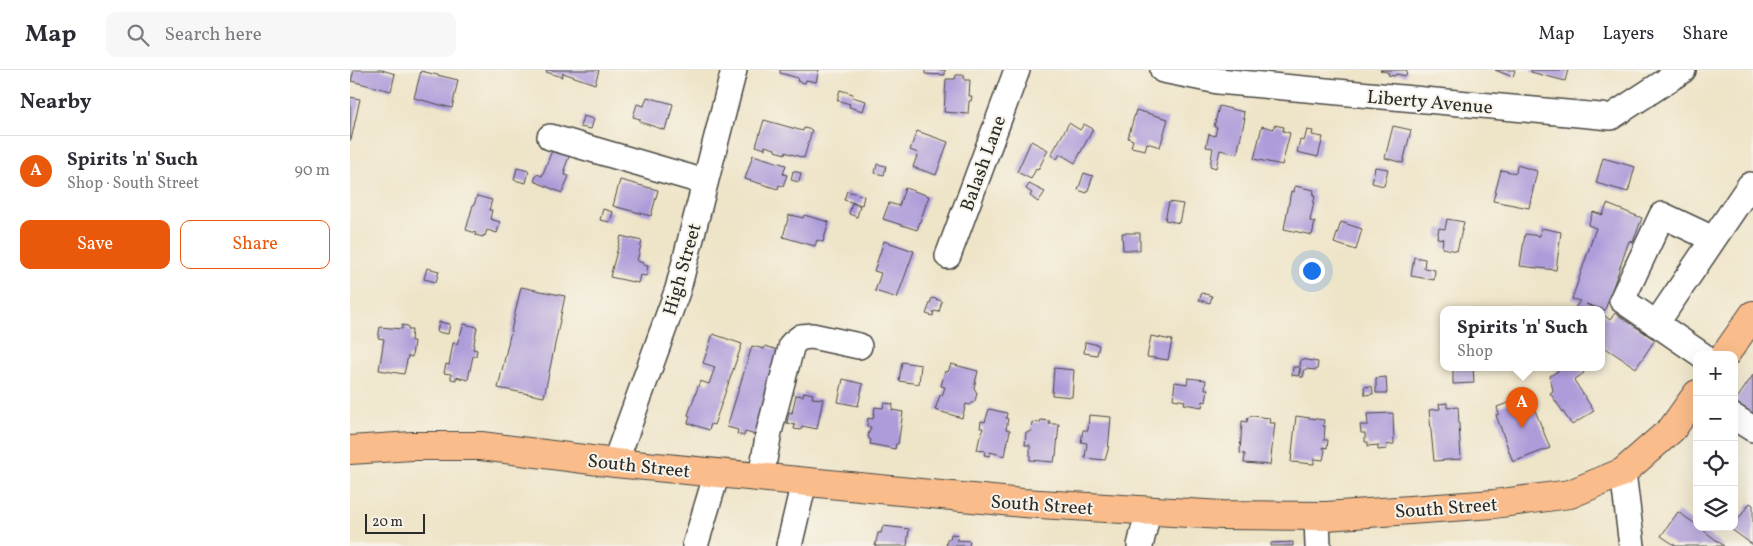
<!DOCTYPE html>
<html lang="en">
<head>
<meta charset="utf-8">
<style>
  :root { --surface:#fff; --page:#f7f7f7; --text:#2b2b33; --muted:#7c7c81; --line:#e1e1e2; --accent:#ea580c }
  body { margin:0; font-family:Vollkorn,serif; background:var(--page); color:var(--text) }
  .controls { position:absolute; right:15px; bottom:15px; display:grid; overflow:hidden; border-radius:10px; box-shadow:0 5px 20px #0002 }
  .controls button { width:45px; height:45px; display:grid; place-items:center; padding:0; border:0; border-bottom:1px solid var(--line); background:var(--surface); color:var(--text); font:25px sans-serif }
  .scale { position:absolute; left:15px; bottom:12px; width:60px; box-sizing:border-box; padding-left:5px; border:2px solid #2b2b2b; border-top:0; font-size:14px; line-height:18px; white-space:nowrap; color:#2b2b2b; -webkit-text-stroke:4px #f7f3e8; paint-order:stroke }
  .you { position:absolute; left:961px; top:200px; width:18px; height:18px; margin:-12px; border:4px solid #fff; border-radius:50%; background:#1a73e8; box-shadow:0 0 0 8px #1a73e833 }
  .badge { display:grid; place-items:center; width:32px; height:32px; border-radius:50%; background:var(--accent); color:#fff; font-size:16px; font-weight:700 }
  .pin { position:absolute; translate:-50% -41px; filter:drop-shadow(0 1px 2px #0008) }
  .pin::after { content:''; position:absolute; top:26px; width:18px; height:15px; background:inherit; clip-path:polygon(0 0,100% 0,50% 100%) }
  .popup { position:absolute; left:1090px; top:236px; width:165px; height:65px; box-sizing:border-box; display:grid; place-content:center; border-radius:10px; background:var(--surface); filter:drop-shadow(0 1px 4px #0005); font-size:16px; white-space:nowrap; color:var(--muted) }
  .popup b { font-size:19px; color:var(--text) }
  .popup::after { content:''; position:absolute; left:50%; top:100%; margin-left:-10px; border:10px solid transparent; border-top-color:var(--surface) }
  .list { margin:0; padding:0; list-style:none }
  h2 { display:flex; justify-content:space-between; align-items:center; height:65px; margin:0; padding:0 20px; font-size:21px }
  h2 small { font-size:16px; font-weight:400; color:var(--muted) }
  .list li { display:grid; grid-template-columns:32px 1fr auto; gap:15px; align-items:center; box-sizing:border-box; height:70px; padding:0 20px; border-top:1px solid var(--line) }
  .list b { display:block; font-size:19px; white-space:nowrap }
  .list p { margin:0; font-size:16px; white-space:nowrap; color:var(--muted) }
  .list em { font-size:16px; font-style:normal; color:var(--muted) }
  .actions { display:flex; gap:10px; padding:15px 20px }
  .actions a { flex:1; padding:11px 0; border:1px solid var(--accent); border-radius:10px; text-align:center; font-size:18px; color:var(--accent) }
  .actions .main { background:var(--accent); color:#fff }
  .icon { flex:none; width:28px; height:28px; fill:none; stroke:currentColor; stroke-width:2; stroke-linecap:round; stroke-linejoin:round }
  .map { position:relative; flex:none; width:1403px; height:476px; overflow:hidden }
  header { display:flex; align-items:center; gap:30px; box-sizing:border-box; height:70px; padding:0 25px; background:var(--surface); border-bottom:1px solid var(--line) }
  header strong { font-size:24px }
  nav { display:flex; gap:28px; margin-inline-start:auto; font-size:18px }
  .search { width:350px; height:45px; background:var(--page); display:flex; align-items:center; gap:12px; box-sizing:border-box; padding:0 18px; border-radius:10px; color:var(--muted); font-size:19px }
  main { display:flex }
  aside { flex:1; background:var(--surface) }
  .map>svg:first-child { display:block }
</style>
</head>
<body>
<header>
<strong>Map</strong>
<div class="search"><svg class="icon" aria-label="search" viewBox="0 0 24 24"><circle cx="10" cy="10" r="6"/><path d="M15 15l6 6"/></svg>Search here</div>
<nav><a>Map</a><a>Layers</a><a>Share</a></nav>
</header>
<main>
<aside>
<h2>Nearby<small></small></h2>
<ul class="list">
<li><span class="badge">A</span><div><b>Spirits 'n' Such</b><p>Shop · South Street</p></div><em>90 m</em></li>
</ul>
<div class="actions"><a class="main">Save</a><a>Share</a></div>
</aside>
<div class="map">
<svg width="1403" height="476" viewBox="0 0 1403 476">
  <rect width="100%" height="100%" fill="#f7f3e8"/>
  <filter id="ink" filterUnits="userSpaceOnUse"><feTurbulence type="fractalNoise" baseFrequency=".02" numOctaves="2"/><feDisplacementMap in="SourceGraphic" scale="10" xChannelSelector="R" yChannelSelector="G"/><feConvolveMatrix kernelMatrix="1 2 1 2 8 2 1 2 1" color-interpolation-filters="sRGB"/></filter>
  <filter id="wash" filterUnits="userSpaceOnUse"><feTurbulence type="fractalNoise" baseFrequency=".0096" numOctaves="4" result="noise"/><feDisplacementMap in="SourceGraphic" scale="20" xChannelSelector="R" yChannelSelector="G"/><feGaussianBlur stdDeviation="1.12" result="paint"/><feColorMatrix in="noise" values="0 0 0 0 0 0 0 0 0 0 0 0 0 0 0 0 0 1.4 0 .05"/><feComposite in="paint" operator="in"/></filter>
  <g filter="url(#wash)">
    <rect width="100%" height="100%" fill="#eee4c8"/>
    <g id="blocks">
      <path fill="#ad9bda" d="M4,0H32L45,4L41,21L1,11Z
        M197,0H249L245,14L213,3L212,7L196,2Z
        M430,0H469L466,12L456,10L455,13L447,11L448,8L430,3Z
        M575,0H595V5L575,4Z
        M1030,0H1057L1056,6L1046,4L1045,6L1038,5L1039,3Z
        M1145,0H1165L1163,7Z
        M1181,0H1218L1215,11L1181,2Z
        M71,1L108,10L102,38L64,28Z
        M606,5H614V10H620L619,26H622L621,31H619L618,44L594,42L596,9H605Z
        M490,20L503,24L502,27L516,31L513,41L499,37L500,34L487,30Z
        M0,27L10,29L1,70H0Z
        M297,27L323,34L320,46H321L320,50L318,49L315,60L290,52V49L283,47L287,34L294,36Z
        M869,36L894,42L893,48H895L887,84L870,80L866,98L860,96L863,78L856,77L859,64L865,66L867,57H864Z
        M786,40L818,49L810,77L797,73L795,80L781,77L783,70L778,68Z
        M233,46L244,49L241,59L230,57Z
        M414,50L453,61L454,58L462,60L454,88L435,82V84L425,81V79L415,76V79L406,76Z
        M719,53L730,60L734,54L743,59L725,93L710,84L707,89L701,85Z
        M924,55L934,57L933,61L940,63L932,95L904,89L912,56L924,59Z
        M1043,56L1061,60L1053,93L1035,88Z
        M957,60L963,61L962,65L973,67L968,87L947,82L950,70L954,71Z
        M567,61L598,72L586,105L563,97L568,83L560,80Z
        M681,71L698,80L688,100L686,99L681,109L667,102Z
        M203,78L220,84L214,100H216L215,105L219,106L212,123L184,111L187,104L192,106Z
        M403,85L436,95L433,104L437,105L433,116L429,115L428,119L395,109Z
        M1253,88L1285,97L1278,122L1246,113Z
        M527,94L536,96L534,105L525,103Z
        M1167,95L1187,101L1179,138L1143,131L1151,100L1166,103Z
        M1025,97L1038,99L1034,116L1022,113Z
        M167,98L179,101L176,113L164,110Z
        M443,101L451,103L449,112L441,110Z
        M734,103L743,106L737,123L728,120Z
        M270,110L308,120L301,146L263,136Z
        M679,114L695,122L688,132L680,126L682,123L676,119Z
        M945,116L964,120L963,126H965L960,151L965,152L962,165L934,159L941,121L944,122Z
        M555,118L579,126L567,160L533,149L539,133L549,136Z
        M497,121L514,126L512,135L494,130Z
        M127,126L142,130L139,140H142L140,149L150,152L147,163L137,160L135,166L133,165V167L125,165L126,163L116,160L123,135H124Z
        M819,132L833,134L829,153L815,150Z
        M502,133L510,136L507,147L499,144Z
        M1257,134L1292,148L1283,172L1279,171L1255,240L1236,234L1245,239H1224L1230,231L1222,229L1246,158L1238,155L1243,142L1253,145Z
        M253,139L263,142L260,152L250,150Z
        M439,145L442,146V145L453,148L454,145L479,152L473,172L467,170L465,176L433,167Z
        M1097,149L1114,152L1107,181L1092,178L1093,169L1087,168L1089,158L1095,159Z
        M991,152L1012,159L1006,180L984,173Z
        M1191,158L1211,162L1206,200L1170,196L1175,164L1190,166Z
        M772,163H790V180H773Z
        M271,166L292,171L287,191L293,193V195L298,196L296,206L290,205L288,213L260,207Z
        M534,171L564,181L547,228L525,221L531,203L524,201Z
        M1064,187L1075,189L1074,198L1085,200L1084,210L1061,206Z
        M77,198L89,201L86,212L74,209Z
        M171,217L215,226L194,327L148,318Z
        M852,223L862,226L860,233L849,230Z
        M582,228L592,231L589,242L584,241L583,246L576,244Z
        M1251,243L1260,250L1265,243L1305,270L1286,298L1251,275Z
        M89,252L100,254L98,264L87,262Z
        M114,254L127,257L123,279L127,280L126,286H123L118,310L106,307V310L101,309V304L94,303L96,294L99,295L103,273L107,274Z
        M52,255L58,256V260H62L61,271H64L62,287L58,286L54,304L29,300L34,269L28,268L30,257L52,259Z
        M363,264L392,274L364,355L361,354L359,360L338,353L340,346L338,345L350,311L359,314L365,297L353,293Z
        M801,266L822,270L818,290L797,287Z
        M735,272L749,275L747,285L734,283Z
        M402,276L414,279L415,276L431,281L406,365L395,362L394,366L387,364L388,360L377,357Z
        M951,289L968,292L967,300L955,299L953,307H950V298L948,306L942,305L943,297H950Z
        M552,292L571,295L569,314L549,311Z
        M601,294L628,301L624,318L627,323L625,331L620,335L616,334L612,348L585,340L590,325L592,326L595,317L591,316L595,301L598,302Z
        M1103,297H1123L1124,313L1103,314Z
        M1205,297H1229L1234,303L1224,310L1244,341L1222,355L1200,323L1203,321L1200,306L1208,301Z
        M704,298L724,300L722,327L702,325Z
        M1403,305V347L1384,333Z
        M1036,307L1037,323H1026V308Z
        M838,308L856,310L855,319H858L856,332L853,331L852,337L834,334L835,331L823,329L825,312L837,314Z
        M493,309L513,314L508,336L488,332Z
        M1022,316L1023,324L1015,325L1014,317Z
        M454,322L463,324L462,328L473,329L467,359L452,356L451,360L444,359L445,355L437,353L439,342L442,343L446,325L453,326Z
        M1179,325L1200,378L1163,392L1146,345L1149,344L1147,337Z
        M534,333L543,334L542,340L553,342L548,374H546L545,379L520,374L521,370L519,369L518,365L521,357H517L518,348L523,349L525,337L533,338Z
        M1097,333V338L1108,337L1111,389L1084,391L1079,340L1090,339L1089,334Z
        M639,339L657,343L656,348L658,349L656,359L660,360L655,386L640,382V386L634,385L635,381L627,380L630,366H631L633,358H630L631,351L635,352Z
        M1043,343L1044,374L1036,375L1037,379L1028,380V375L1018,376V372H1015V363H1011L1010,355H1018L1017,344Z
        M739,345L761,347L758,380L755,390L735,388L737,373L731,372L733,360H738Z
        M903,346L920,348L919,353H925L920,395L894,393L895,384L890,383L892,351L897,352L898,347Z
        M946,346L974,350L973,356H975L974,370H978L977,378L973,377L975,381L973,390L964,389V394L941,392Z
        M690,350L700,351L699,354H709L706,386H705L704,392L680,390V375H675L676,362H681L682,352L690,353Z
        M1400,433L1403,435V475L1381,459Z
        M1328,442L1347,455V457H1349L1374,476H1326L1311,466Z
        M533,456L559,459L557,476H525L528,463H531Z
        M601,464L608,465L607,470L620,471L619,476H596L597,469H600Z
        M943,472V476H921V473Z"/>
    </g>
  </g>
  <g filter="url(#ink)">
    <use href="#blocks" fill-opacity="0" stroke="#484743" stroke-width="1"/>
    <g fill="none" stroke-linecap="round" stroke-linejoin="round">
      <defs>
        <path id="minor" d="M813,0L868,11L1261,47L1333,0
          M200,67L355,112
          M598,186L667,0
          M1306,254L1400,115L1403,116
          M1352,285L1272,230L1312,145L1363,169
          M1384,347L1403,359
          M265,393L328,219L384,0
          M1273,402L1282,476
          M411,407L419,362L442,274L451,267L462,266L509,276
          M967,445L968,476
          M345,476L367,403
          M439,476L454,412
          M790,476L795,455V440"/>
        <path id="major" d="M1375,285L1403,245
          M0,380L62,376H131L265,393L673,433L872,445L976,446L1144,434L1220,424L1273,402L1322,359L1347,324"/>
      </defs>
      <use href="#minor" stroke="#484743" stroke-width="28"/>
      <use href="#major" stroke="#484743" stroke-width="30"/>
      <use href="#minor" stroke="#fff" stroke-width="25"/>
      <use href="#major" stroke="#f9bc8a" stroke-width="28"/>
    </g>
  </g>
  <g text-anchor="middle" stroke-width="4" stroke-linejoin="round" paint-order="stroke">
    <g font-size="19" fill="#2b2b2b" stroke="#f7f3e8">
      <text transform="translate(1080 31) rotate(5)" y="7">Liberty Avenue</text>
      <text transform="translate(632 93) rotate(-70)" y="7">Balash Lane</text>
      <text transform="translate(331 199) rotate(-74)" y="7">High Street</text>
      <text transform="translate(289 395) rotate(6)" y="7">South Street</text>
      <text transform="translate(692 434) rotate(4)" y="7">South Street</text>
      <text transform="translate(1096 437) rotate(-4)" y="7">South Street</text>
    </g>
  </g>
</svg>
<div class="controls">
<button>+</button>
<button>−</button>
<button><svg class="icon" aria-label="locate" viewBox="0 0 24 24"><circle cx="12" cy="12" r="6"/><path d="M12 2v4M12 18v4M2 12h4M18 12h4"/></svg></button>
<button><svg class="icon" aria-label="layers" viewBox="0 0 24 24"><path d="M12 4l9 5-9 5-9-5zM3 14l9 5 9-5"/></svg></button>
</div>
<div class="scale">20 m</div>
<div class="you"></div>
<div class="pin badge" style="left:1172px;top:358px">A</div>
<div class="popup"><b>Spirits 'n' Such</b>Shop</div>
</div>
</main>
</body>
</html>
